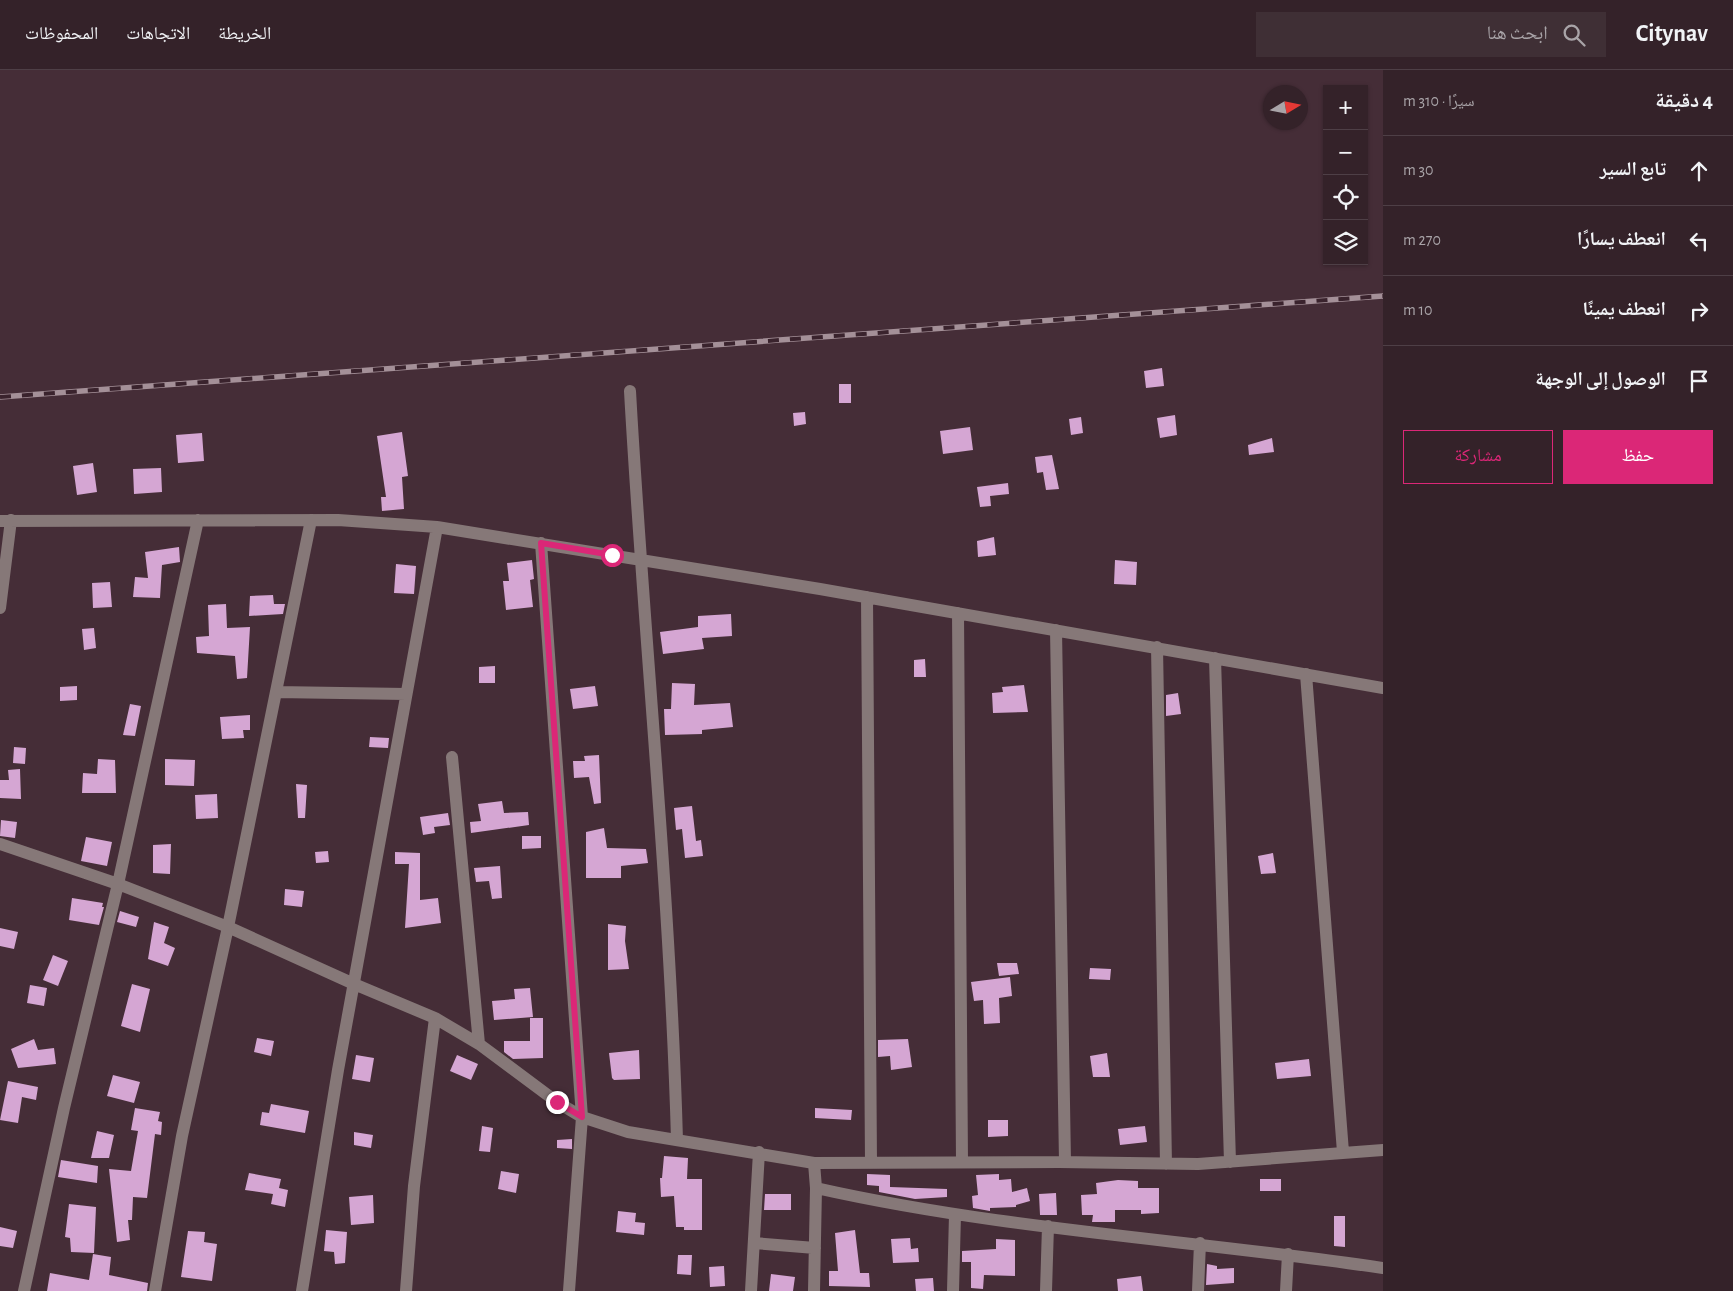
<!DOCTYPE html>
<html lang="ar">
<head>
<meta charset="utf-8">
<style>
  :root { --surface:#342229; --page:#3f2f35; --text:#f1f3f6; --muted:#a9a4a8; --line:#4e3f46; --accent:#db2777 }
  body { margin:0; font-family:"Alegreya Sans","Noto Naskh Arabic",sans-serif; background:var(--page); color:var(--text); direction:rtl }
  .controls { position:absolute; right:15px; top:15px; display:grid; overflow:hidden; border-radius:0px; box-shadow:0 1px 4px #0004 }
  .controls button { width:45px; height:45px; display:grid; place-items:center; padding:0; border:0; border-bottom:1px solid var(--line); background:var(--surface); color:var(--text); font:25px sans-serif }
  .compass { position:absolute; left:1263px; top:15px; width:45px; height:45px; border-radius:50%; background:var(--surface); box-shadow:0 1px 4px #0004; rotate:80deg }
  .stop { position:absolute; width:15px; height:15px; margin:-11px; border:4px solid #db2777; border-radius:50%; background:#fff }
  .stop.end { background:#db2777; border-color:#fff; box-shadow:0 1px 5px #0008 }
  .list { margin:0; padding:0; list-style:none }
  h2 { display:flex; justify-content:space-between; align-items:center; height:65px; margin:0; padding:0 20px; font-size:21px }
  h2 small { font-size:16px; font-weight:400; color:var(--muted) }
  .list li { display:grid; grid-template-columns:32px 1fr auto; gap:15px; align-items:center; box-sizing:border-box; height:70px; padding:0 20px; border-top:1px solid var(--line) }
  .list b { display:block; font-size:19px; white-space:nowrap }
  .list em { font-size:16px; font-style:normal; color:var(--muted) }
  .actions { display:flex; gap:10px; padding:15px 20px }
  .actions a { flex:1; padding:11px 0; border:1px solid var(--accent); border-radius:0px; text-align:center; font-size:18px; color:var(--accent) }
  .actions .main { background:var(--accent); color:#fff }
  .icon { flex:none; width:28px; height:28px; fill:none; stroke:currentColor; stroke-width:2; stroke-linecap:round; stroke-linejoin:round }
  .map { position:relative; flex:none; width:1383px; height:1221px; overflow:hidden; direction:ltr }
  header { display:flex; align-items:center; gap:30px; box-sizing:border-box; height:70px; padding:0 25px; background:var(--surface); border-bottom:1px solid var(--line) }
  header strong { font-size:24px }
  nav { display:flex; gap:28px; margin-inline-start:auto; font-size:18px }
  .search { width:350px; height:45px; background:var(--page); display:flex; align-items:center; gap:12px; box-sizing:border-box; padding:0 18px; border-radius:0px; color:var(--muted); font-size:19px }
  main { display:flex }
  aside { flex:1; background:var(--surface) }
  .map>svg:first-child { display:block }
</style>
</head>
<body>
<header>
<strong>Citynav</strong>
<div class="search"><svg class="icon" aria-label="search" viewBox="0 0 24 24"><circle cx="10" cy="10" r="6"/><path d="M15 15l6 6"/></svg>ابحث هنا</div>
<nav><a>الخريطة</a><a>الاتجاهات</a><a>المحفوظات</a></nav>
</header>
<main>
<aside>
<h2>4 دقيقة<small>سيرًا · 310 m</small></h2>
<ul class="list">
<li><svg class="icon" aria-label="ahead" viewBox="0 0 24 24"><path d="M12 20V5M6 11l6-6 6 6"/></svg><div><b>تابع السير</b></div><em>30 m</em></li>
<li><svg class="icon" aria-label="left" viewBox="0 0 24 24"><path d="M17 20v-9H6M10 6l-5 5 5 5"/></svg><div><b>انعطف يسارًا</b></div><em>270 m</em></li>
<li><svg class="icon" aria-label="right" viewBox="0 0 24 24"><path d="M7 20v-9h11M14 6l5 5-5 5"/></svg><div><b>انعطف يمينًا</b></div><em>10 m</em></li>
<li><svg class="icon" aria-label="arrive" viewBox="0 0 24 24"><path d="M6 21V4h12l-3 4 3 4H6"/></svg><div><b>الوصول إلى الوجهة</b></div></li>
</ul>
<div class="actions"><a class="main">حفظ</a><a>مشاركة</a></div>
</aside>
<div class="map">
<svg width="1383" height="1221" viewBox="0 0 1383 1221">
  <rect width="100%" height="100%" fill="#452d37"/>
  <path fill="#d5a6d3" d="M1162,298L1164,316L1146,318L1144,301Z
    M839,314H851V333H839Z
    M805,342L806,354L794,356L793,343Z
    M1175,345L1177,365L1160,368L1157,348Z
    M1081,347L1083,363L1071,365L1069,349Z
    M970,357L973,380L943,384L940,361Z
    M402,362L408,406L402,407L404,439L382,441L381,427H386L377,366Z
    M202,363L204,391L178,393L176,365Z
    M1272,368L1274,382L1249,385L1248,375Z
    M1052,385L1059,419L1046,420L1043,402L1037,403L1035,387Z
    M93,393L97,422L77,425L73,396Z
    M161,398L162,422L134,424L133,399Z
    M1008,413L1009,424L990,426L991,436L980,437L977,417Z
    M994,467L996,485L978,487L977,471Z
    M179,477L180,492L162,495L160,528L133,527L135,507L148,508L145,482Z
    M532,490L534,509L530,510L533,537L506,540L503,511H509L507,493Z
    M1115,490L1137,492L1136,515L1114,514Z
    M396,494L416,496L414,524L394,523Z
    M110,512L112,537L93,538L92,513Z
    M273,525L274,534H285L283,544L249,546L250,526Z
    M226,534L227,558L250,557L247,608L237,609L235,586L197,583L196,567L209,566L208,535Z
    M731,544L732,566L702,568L704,579L663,584L660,562L698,557V546Z
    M94,558L96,578L84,580L82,559Z
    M925,589L926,607H914V590Z
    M495,596V613H479V597Z
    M672,613L695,614L694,635L730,633L733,657L702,660V664L665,665L664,639H671Z
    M1024,615L1028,642L993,643L992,623L1003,622L1002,617Z
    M77,616V630L60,631V617Z
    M595,616L598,636L573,639L570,619Z
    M1178,623L1181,644L1166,646V625Z
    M130,634L141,636L135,666L123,665Z
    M250,645V660H243L244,668L222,669L220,647Z
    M370,667L389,668L388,678L369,677Z
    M14,677L26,678L25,694L13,693Z
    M599,685L601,733L594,734L589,707L574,708L573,691H585L584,686Z
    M98,689L115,690L116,723H82L83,703L97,704Z
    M165,689L195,690L194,716L165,715Z
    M20,699L21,729L0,728V710H9L8,700Z
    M296,714L307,715L305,748H298Z
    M217,724L218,748L196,749L195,725Z
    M502,731L504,743L528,742L529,755L471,763L470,752L481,751L478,734Z
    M692,736L696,771L701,770L703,786L685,788L682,759L676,760L674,738Z
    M448,743L450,755L434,757L435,763L423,765L420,747Z
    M1,750L17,752L15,768L0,766Z
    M604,758L607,778L646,779L648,793L621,796V808H586V762Z
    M522,766H541V778L522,779Z
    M86,767L112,772L107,796L81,791Z
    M171,774L170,804L153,803V775Z
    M328,781L329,792L316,793L315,782Z
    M395,782L420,783V830L438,828L441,853L405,858L409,794H395Z
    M1273,783L1276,803L1261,804L1258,786Z
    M500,796L502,828L492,829L489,811L476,812L474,798Z
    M285,819L304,821L302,837L284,835Z
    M72,828L103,833L102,837H104L99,855L69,850Z
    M120,841L139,847L136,857L117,852Z
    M154,852L169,857L164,873L175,878L168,896L148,889Z
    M608,854L626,856L625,871L629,899L608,900Z
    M0,858L18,862L14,879L0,876Z
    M53,885L68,891L58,916L43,910Z
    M997,893H1017L1019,904L999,906Z
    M1090,898L1111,899L1110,910L1089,909Z
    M1010,907L1012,926L999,928L1000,953L984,954L983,930L974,931L971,912Z
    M132,914L150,919L140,962L121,956Z
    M30,915L47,918L44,936L27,933Z
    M530,918L533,947L494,950L492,931L515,929L514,919Z
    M530,948H543V988L513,989L504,982V971H530Z
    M257,968L274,971L271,986L254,982Z
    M34,969L38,980L54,978L56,994L18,998L11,979Z
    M908,969L912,997L891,1000L890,986L878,987V970Z
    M639,980L640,1009L614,1010L612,1008L609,983Z
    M1107,983L1110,1007H1093L1090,986Z
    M356,985L374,988L370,1012L352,1009Z
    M457,985L478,994L471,1010L450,1001Z
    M1309,989L1311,1006L1277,1009L1275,993Z
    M113,1005L140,1012L134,1033L107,1026Z
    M8,1011L38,1017L36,1030L22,1027L18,1053L0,1050Z
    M271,1034L309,1041L305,1063L260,1055L262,1042L269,1043Z
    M135,1038L160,1042L158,1051L162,1052L161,1065L155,1064L147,1128L133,1127L132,1150H128L130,1170L117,1172L109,1099L131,1101L138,1061L131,1060Z
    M815,1038L852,1040L851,1050L815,1048Z
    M988,1050H1008V1066L988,1067Z
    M482,1056L493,1058L490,1082L479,1081Z
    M1145,1056L1147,1072L1120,1075L1118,1059Z
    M97,1061L114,1065L109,1088H91Z
    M354,1062L373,1065L371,1078L354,1075Z
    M572,1069V1079L557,1078V1070Z
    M664,1086L688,1088L687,1109H702V1160H684V1157H676L674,1126L661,1127L660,1108H662Z
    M61,1090L98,1096L97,1113L58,1107Z
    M501,1101L519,1104L516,1123L498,1119Z
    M249,1103L281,1109L279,1118L288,1120L285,1137L271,1134L273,1124L245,1120Z
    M867,1104L890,1105V1117L947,1119V1127L915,1129L879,1122V1116L867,1115Z
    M999,1104V1110L1011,1109L1012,1122L1027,1118L1030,1131L1016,1135V1137L990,1138V1141L973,1138L972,1126L978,1125L976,1105Z
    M1260,1109H1281V1121H1260Z
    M1118,1110L1138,1111V1118H1159V1143L1141,1144V1140H1115V1152H1092L1093,1145H1082L1081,1125L1097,1124L1096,1113Z
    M1056,1123L1057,1145H1040L1039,1124Z
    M765,1124H791V1140H764Z
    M373,1125L374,1153L351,1155L349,1127Z
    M69,1134L96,1137L94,1183L71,1182L70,1168L65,1167Z
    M618,1141L636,1143L635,1152L645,1153L644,1165L616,1162Z
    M1334,1146H1345V1177L1334,1176Z
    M0,1157L17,1161L13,1178L0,1176Z
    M326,1160L347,1162L345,1193L335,1194L334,1182L324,1181Z
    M855,1160L860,1203H869L870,1217L829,1216V1201H838L835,1163Z
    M188,1161L205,1162L204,1172L217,1174L212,1211L181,1207Z
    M910,1168L911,1179L918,1178L919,1192L893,1193L891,1169Z
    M996,1169L1015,1170V1206L984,1205L983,1219L971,1218V1192H962V1181L996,1179Z
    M93,1184L111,1187L109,1205L148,1213L147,1221H47L50,1203L89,1210Z
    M678,1185H692L691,1205L677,1204Z
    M1207,1194L1217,1196V1199L1234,1198V1213L1206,1215Z
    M724,1196L725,1216L710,1217L709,1197Z
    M771,1204L795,1207L793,1221H769Z
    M1141,1206L1143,1221H1118L1117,1209Z
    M933,1208L934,1221H916L915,1209Z"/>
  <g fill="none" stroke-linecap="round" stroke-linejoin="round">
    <path stroke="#867878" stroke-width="12" d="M630,321C644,571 670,820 677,1070
      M0,451L338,450L437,457L820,519L1383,618
      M541,473L582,1047L569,1221
      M867,527L871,1093
      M0,538L11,450
      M958,543L962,1092
      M1056,560L1065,1092
      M1157,577L1166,1094
      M1215,588L1230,1092
      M1306,604L1343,1082
      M276,622L406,624
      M452,687L479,974
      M0,774L118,814L228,857L354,914L435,948L479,974L557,1032L582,1047L628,1062L814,1093L1059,1092L1198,1094L1383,1080
      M816,1118C1003,1160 1194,1170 1383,1198
      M754,1173L815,1178
      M24,1221L64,1038L118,814L198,450
      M155,1221L182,1066L228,857L311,450
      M302,1221L338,1000L437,457
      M406,1221L414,1116L435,948
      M751,1221L759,1082
      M814,1221L816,1118L814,1093
      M953,1221L955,1145
      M1046,1221L1048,1156
      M1198,1221L1200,1173
      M1286,1221L1288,1184"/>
    <defs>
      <path id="rail" d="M0,327L1383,226"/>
    </defs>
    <use href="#rail" stroke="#a49098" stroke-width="5.5"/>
    <use href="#rail" stroke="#3a232d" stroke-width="4" stroke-dasharray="11" stroke-linecap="butt"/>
  </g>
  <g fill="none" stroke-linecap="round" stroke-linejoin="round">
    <path stroke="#db2777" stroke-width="6" d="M557,1032L582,1047L541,473L612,485"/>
  </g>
</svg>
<div class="controls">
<button>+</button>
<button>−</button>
<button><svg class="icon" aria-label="locate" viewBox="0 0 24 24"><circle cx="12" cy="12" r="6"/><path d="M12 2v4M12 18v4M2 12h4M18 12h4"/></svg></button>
<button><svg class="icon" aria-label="layers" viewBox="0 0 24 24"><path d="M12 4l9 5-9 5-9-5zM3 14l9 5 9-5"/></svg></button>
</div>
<svg class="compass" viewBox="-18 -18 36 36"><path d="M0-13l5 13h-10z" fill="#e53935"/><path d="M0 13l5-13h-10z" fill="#a9a4a8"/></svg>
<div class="stop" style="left:612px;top:485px"></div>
<div class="stop end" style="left:557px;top:1032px"></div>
</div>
</main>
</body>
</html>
